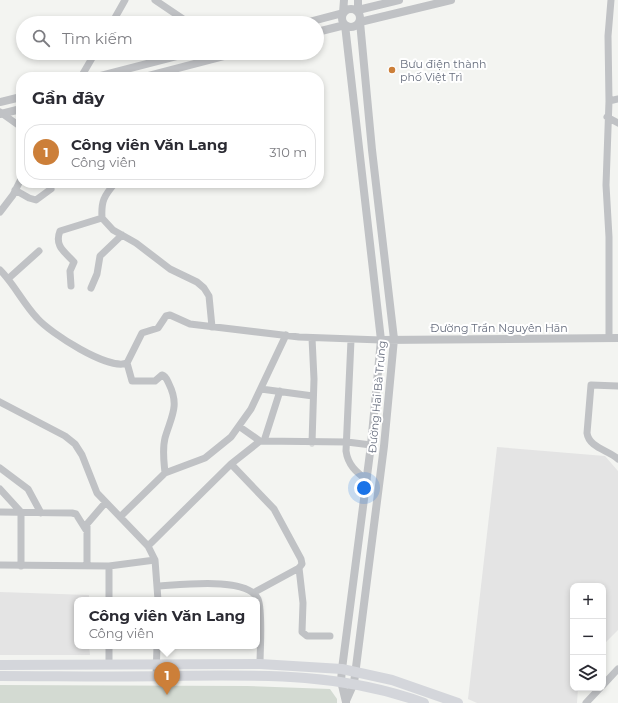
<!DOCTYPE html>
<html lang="vi">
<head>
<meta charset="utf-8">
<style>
  :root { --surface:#fff; --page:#f2f2f3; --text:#2b2b33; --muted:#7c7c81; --line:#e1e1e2; --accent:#cc7f39 }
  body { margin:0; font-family:Montserrat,sans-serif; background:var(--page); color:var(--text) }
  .controls { position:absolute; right:12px; bottom:12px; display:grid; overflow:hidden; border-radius:8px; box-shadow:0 2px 6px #0003 }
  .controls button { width:36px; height:36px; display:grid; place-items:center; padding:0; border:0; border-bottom:1px solid var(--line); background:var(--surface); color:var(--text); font:20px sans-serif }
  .you { position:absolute; left:364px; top:488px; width:14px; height:14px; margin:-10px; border:3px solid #fff; border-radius:50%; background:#1a73e8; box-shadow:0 0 0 6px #1a73e833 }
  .badge { display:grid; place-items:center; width:26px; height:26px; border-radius:50%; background:var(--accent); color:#fff; font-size:13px; font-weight:700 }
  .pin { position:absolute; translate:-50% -33px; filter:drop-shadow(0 1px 2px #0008) }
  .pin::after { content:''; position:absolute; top:21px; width:14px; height:12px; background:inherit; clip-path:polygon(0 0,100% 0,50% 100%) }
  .popup { position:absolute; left:74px; top:597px; width:186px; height:52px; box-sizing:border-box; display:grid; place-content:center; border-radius:8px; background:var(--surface); filter:drop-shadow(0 1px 3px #0005); font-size:13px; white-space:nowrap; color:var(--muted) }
  .popup b { font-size:15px; color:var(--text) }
  .popup::after { content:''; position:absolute; left:50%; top:100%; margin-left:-8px; border:8px solid transparent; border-top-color:var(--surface) }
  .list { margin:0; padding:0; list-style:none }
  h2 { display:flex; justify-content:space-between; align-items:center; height:52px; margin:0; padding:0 16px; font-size:17px }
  h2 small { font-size:13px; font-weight:400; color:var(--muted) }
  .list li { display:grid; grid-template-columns:26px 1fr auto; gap:12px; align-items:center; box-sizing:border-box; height:56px; margin:0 8px 8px; padding:0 8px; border:1px solid var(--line); border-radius:16px }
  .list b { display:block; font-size:15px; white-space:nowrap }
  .list p { margin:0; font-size:13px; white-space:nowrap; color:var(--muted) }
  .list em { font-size:13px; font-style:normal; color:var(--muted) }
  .icon { flex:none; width:22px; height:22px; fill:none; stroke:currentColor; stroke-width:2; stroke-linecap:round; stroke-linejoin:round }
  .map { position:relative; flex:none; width:618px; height:703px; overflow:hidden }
  .search { position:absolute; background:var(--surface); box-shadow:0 2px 6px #0003; left:16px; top:16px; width:308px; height:44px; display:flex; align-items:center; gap:10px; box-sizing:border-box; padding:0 14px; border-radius:22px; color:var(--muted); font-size:15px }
  .panel { position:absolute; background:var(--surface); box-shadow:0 2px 6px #0003; left:16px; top:72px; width:308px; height:116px; border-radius:16px }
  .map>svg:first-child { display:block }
</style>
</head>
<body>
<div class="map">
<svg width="618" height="703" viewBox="0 0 618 703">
  <rect width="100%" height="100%" fill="#f3f4f1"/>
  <path fill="#e4e4e4" d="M497,447L605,456L618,471V630L603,645V586H573V688H578L577,703H477L468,699Z
    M0,592L89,595V600H77V646H89L90,655H0Z"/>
  <path fill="#d3dad2" d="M0,685L247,686L330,689L337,699V703H0Z"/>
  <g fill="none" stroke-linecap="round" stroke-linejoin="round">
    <path stroke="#c0c2c5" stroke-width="7" d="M155,0L189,23
      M112,23L125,0
      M81,77L95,53
      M609,101L618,99
      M0,112L21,127
      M607,117L618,123
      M115,183C104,196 101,201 102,218L113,230L136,243L170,269L197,282L204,288L209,296L212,327
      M15,190L29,198L36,200L51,189
      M0,212L13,195L21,179
      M0,270C14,284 23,303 37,318C50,333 109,371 127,363L142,333L158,328L166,316L170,315L190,324L299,337L381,340
      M9,278L39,251
      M71,286L70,271L74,262C65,252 54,246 60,231L102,218
      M91,288L97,274L100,256L122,235
      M609,338V237L606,185L609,101L608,36L611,0
      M351,340L346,451C348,465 356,472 367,480
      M127,363L132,381H155L162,375C166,376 167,380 169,384C180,406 171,417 165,438C162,450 164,462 165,473
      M618,386L591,385L587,433C589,448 609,450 618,459
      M261,389L313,396
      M0,402L65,436L75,444L82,455L97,493L148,546L155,560L158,600
      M240,427L260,441L347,442L371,445
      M264,441L280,391
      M312,443L314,379L312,338
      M231,464L274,509L301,559L302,564L299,568L253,593
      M0,468L28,489L41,513
      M0,489L21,512V566
      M0,512L72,513L76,514L86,530
      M120,517L165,473L205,458L231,437L251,409L286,335
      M148,546L231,464L260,441
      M0,565L109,566L155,560
      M87,566V524L105,503
      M109,566V600
      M299,568L303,603L302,632L307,636H330
      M158,586C179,585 248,576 258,599C263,612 260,648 260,664
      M109,646V665
      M156,677L157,646
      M603,685L618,669
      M586,703L600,688"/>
    <path stroke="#c0c2c5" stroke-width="8" d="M358,0V10L399,0
      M342 18a9 9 0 1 1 18 0a9 9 0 1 1-18 0Z
      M305,23L343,13L344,0
      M317,32L345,25L381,340L371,445L342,669L341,681L346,702
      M96,77L189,53
      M144,77L236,53
      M0,102L21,97
      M0,114L21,109
      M381,340L618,338
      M346,701L354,683L384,446L394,339L372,150L360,22L451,0"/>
    <path stroke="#d4d6db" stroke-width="10" d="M0,665L260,664L342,669L392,680L458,703
      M0,676C57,676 113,677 170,676C258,675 339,672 424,703"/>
  </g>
  <circle fill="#cc7f39" stroke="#fff" stroke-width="1.5" cx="392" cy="70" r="4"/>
  <g text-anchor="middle" stroke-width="4" stroke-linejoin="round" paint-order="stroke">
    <g font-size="11" fill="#676e7e" stroke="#fff" text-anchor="start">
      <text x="400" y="68">Bưu điện thành<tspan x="400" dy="13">phố Việt Trì</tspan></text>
    </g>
    <g font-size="11" fill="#676e7e" stroke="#fff">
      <text x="499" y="332">Đường Trần Nguyên Hãn</text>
      <text transform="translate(377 397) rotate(-85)" y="4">Đường Hai Bà Trưng</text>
    </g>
  </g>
</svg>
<div class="controls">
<button>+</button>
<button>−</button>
<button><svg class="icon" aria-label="layers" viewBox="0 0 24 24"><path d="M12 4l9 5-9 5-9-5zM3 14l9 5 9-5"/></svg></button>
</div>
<div class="you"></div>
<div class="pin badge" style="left:167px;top:695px">1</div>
<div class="popup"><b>Công viên Văn Lang</b>Công viên</div>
<div class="search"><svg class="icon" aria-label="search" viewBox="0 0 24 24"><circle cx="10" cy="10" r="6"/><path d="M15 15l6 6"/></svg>Tìm kiếm</div>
<section class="panel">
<h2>Gần đây<small></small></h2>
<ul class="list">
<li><span class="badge">1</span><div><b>Công viên Văn Lang</b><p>Công viên</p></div><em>310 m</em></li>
</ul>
</section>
</div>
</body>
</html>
